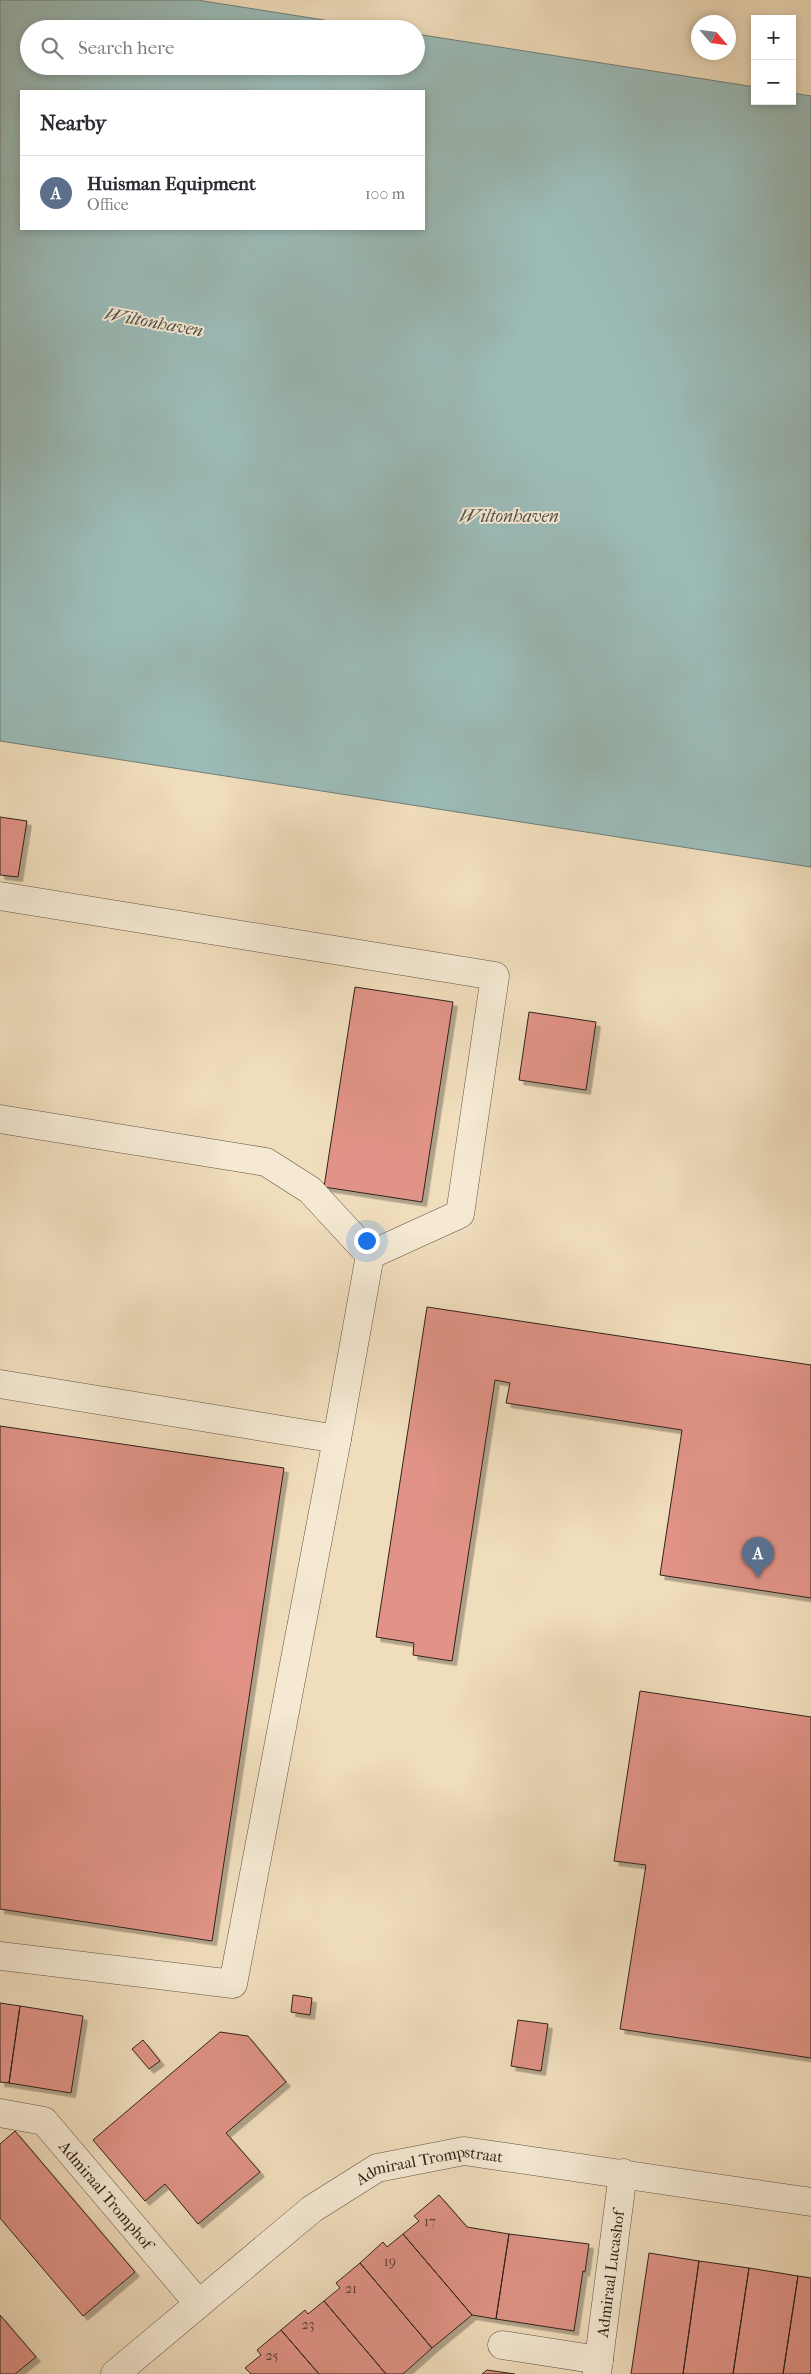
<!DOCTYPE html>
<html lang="en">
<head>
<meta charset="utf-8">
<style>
  :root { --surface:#fff; --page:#f2f2f3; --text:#2b2b33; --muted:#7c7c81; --line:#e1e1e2; --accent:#7c3aed }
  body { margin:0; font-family:"IM FELL French Canon",serif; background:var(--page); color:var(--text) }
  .controls { position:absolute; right:15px; top:15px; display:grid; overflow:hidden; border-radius:0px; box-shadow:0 2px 8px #0003 }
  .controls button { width:45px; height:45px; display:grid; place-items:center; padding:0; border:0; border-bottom:1px solid var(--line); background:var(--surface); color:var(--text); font:25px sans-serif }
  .compass { position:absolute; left:691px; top:15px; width:45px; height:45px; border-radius:50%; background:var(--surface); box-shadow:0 2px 8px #0003; rotate:118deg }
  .you { position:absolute; left:366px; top:1240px; width:18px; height:18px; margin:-12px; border:4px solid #fff; border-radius:50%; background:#1a73e8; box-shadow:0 0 0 8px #1a73e833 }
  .badge { display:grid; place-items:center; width:32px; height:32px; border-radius:50%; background:var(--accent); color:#fff; font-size:16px; font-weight:700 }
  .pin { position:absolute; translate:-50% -41px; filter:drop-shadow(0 1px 2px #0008) }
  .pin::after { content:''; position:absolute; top:26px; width:18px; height:15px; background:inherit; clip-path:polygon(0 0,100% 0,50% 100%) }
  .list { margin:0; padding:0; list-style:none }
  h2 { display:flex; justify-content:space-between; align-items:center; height:65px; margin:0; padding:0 20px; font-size:21px }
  h2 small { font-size:16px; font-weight:400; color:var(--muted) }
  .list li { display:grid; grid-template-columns:32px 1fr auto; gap:15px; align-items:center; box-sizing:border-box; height:75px; padding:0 20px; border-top:1px solid var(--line) }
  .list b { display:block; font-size:19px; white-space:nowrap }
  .list p { margin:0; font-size:16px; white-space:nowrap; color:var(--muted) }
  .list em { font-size:16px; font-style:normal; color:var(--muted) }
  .icon { flex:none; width:28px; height:28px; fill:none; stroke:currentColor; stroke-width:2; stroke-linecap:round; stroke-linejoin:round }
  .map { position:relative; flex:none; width:811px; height:2374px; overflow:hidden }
  .search { position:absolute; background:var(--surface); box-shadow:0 2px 8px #0003; left:20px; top:20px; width:405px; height:55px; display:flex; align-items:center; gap:12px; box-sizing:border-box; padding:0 18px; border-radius:28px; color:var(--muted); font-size:19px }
  .panel { position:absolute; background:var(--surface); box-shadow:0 2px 8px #0003; left:20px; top:90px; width:405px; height:140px; border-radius:0px }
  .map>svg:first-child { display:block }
</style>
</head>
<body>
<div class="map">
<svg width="811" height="2374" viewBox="0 0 811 2374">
  <defs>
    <filter id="shadow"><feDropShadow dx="4.5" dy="4.5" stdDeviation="0" flood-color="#0004"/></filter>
  </defs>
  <rect width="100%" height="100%" fill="#f0ddbc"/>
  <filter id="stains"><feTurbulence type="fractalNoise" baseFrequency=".004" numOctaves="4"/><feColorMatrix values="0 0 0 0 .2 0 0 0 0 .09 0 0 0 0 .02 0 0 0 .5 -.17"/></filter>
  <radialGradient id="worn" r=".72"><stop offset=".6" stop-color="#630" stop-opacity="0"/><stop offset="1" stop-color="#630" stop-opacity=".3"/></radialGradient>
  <path fill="#9bbbb7" stroke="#707e79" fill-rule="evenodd" d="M0,0H197L381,29H29V66H416V34L755,87V101H792V93L811,96V867L0,741ZM21,91H424V229H21Z"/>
  <path fill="#e09386" stroke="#30231c" filter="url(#shadow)" d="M0,817L27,821L18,877L0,875Z
    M355,987L453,1002L422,1202L324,1187Z
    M529,1012L596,1022L586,1090L519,1080Z
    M427,1307L811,1365V1598L660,1575L682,1430L506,1403L510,1383L495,1380L452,1661L413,1655L414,1643L376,1637Z
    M0,1426L284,1468L212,1941L0,1909Z
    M640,1691L811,1717V2058L620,2029L646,1865L614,1861Z
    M293,1995L312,1998L310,2015L291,2012Z
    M0,2003L20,2006L9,2083L0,2082Z
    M20,2006L83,2016L71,2093L9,2083Z
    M518,2020L548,2024L541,2071L511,2066Z
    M220,2032L248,2036L286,2082L226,2133L260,2172L198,2224L165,2184L145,2201L93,2140Z
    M143,2040L160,2061L149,2069L132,2049Z
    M15,2131L135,2272L83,2316L0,2218V2144Z
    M439,2195L467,2227L509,2234L496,2319L472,2315L403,2234L419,2221L414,2216Z
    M403,2234L472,2315L432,2348L360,2263L383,2242L387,2247Z
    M509,2234L589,2244L585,2272L583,2271L574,2331L496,2319Z
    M649,2253L699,2261L683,2374H631Z
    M699,2261L749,2268L733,2374H683Z
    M360,2263L432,2348L403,2374H386L324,2301L340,2288L336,2283Z
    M749,2268L798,2276L783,2374H733Z
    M798,2276L811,2278V2374H783Z
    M324,2301L386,2374H319L281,2330L305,2310L308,2314Z
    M0,2315L36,2357L15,2374H0Z
    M281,2330L319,2374H251L245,2368L261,2355L257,2350Z
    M487,2370L515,2374H482Z"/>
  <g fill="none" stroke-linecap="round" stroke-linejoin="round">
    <defs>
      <g id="minor">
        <path d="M0,896L495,976L460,1214L370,1255L337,1439L233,1984L0,1956"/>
        <path d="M0,1119L266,1162L310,1190L370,1255"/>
        <path d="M0,1384L337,1439"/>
        <path id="s1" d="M0,2113L44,2121L198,2303"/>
        <path d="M502,2345L599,2360"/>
        <path id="s2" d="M115,2374L312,2209L377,2168L464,2151L811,2202"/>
        <path id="s3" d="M597,2374L623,2173"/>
      </g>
    </defs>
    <use href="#minor" stroke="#605244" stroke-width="29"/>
    <use href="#minor" stroke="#f5e9d3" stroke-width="28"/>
  </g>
  <g text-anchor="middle" stroke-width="4" stroke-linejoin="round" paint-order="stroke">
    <g font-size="14" fill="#5c3f36">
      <text x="430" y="2226">17</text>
      <text x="390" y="2266">19</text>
      <text x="351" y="2293">21</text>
      <text x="308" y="2329">23</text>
      <text x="272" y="2360">25</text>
    </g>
    <g font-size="16" fill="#30231c" stroke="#f5e9d3">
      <text dy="6" stroke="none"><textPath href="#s2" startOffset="386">Admiraal Trompstraat</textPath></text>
      <text dy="6" stroke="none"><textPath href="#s1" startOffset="141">Admiraal Tromphof</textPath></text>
      <text dy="6" stroke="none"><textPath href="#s3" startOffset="101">Admiraal Lucashof</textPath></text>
    </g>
    <g font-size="18" font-style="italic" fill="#50514a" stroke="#f5e9d3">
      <text transform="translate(154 322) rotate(10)" y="6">Wiltonhaven</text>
      <text x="509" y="522">Wiltonhaven</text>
    </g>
  </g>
  <rect width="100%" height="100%" filter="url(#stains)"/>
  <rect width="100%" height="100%" fill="url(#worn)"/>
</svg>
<div class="controls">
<button>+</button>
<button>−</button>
</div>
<svg class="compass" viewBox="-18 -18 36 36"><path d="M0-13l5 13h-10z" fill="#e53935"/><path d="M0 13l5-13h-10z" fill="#7c7c81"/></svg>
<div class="you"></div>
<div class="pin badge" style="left:758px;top:1578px;background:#5c6f8a">A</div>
<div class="search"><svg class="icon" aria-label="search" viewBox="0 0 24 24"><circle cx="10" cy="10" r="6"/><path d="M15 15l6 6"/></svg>Search here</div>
<section class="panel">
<h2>Nearby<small></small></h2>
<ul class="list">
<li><span class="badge" style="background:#5c6f8a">A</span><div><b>Huisman Equipment</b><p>Office</p></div><em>100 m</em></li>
</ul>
</section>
</div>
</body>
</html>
